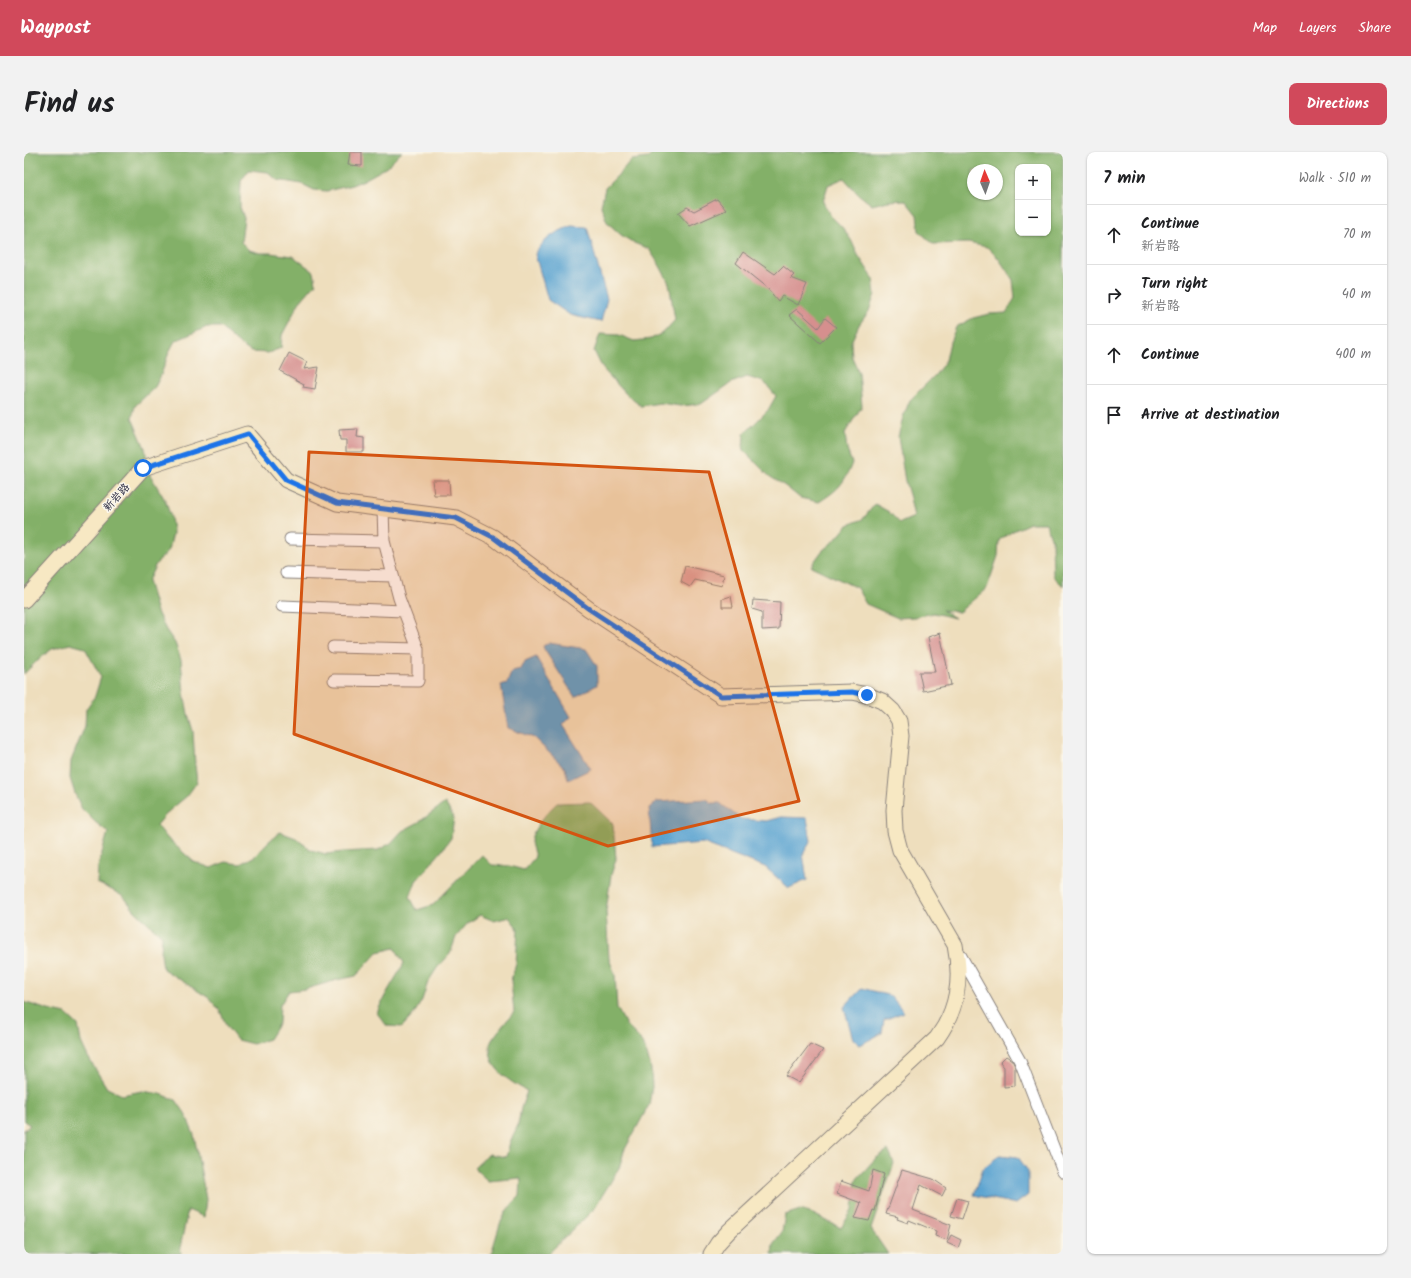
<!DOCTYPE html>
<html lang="en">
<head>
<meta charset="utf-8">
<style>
  :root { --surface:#fff; --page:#f2f2f2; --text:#202124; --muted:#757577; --line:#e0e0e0; --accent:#d1495b }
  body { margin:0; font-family:Kalam,"LXGW WenKai TC",sans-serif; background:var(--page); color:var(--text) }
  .controls { position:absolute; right:12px; top:12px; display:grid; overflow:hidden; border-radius:8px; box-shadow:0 1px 3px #0004 }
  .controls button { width:36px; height:36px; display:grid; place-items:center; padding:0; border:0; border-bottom:1px solid var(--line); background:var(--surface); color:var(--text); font:20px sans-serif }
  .compass { position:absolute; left:943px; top:12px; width:36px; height:36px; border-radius:50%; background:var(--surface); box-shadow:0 1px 3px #0004; rotate:358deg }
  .stop { position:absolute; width:12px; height:12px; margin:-9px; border:3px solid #1a73e8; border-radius:50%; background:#fff }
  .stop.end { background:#1a73e8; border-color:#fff; box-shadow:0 1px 4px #0008 }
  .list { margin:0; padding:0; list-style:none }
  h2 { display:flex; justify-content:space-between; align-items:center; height:52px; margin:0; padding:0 16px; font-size:17px }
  h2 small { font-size:13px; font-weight:400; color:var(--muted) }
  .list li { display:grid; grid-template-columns:26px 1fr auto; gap:12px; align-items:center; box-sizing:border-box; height:60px; padding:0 16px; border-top:1px solid var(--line) }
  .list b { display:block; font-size:15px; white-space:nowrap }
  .list p { margin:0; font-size:13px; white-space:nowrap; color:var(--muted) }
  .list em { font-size:13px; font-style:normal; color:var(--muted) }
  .icon { flex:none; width:22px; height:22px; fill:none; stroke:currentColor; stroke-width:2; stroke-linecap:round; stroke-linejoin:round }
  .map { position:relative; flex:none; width:1039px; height:1102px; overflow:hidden; border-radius:8px }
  header { display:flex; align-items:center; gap:24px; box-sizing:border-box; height:56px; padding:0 20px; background:var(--accent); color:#fff }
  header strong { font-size:19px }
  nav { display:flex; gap:22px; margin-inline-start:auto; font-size:14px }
  .intro { display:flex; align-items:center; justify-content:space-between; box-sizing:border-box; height:96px; padding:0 24px }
  h1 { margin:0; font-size:28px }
  .button { padding:10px 18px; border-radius:8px; background:var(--accent); color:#fff; font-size:14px; font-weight:700 }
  main { display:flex; gap:24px; padding:0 24px }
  aside { flex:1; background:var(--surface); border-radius:8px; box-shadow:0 1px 3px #0004 }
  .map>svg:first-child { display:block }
</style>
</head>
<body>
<header>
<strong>Waypost</strong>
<nav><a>Map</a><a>Layers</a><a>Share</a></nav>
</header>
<div class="intro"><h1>Find us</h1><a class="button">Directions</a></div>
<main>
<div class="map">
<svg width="1039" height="1102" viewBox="0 0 1039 1102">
  <rect width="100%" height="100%" fill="#fbf7ec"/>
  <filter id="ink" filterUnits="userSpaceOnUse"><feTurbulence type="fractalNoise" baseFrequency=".025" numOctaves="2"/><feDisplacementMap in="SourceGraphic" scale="8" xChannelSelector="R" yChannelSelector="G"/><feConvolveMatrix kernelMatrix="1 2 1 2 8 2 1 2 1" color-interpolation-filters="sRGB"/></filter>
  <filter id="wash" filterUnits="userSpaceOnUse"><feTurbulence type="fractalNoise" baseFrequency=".012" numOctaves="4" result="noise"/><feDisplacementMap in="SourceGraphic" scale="16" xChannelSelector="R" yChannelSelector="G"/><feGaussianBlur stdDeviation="0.9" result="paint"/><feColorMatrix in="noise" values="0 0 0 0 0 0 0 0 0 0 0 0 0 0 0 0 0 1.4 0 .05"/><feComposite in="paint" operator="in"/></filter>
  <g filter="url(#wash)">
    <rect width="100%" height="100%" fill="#eedebd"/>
    <path fill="#83b068" stroke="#526952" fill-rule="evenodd" d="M0,0H378L363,15L340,28L328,33L303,39L290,38L278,32L253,28L244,20L225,18L217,29L216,55L220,66L217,90L225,98L236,101H246L269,104L290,120L292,131L275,151L258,183L257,196L244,201L227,200L215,192L196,175H183L151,189L145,200L137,223L131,235L111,254L108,266L121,296L125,321L141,348L147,365L149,381L145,398L132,412L124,429L133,460L142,478L151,491L157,508L160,541L164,562L169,579L171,613L173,630L163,644L145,659L133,673L143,686L170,710L187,716L201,710L216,712L231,704L243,691L256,680L272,686L287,698L302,702L319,700L354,698L367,691L378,679L395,670L421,651L430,666L427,686L416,701L392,729L386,745L393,758L409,753L458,703L468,713L485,714L500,718L511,705C510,700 507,693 507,689C508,677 525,658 533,651L566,650L589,672L592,707L587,723L582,759L585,807L591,822L593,856L602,873L616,887L623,902L627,917L628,935L625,953L600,999L596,1014L586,1031L569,1058L524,1102H467L476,1072L483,1058L496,1044L497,1026L464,1029L450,1016L465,1002L482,1005L486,990L494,973L497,956L503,939C485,929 461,915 467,890C468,886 486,865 490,860L487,828L492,812L494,777L485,765L470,769L456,763L443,772L432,785L426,802L413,816L404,830L398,848L390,862L378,875L363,874L353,861C360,843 371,828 380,811L371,796L354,800L332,824L313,828L282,837L265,839L256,853L255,871L245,887L229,892L213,888L203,875L196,859L185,846L139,817L137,801L138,784L110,758L100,745L88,738L73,731L74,715L84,680L71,670L58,657L51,642L46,626L47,609L61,574L62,557L71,544L77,525L61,496L46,492L28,497L16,506L0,522Z
      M630,0H1039V434L1029,424L1028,389L1022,371H1006L989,379L975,388L974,404L963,436L935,460L918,458L931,466L910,461L890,465L874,466L842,452L833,436L787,414L798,399L811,388L824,373L839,367L851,352L865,360L876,371L890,365L886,346L881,329L874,285L879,265L886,248L912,222L922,208L926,190L932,175L949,166L965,162L982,161L991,146L989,128L975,107L963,95L944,91L909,92L895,79L893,63L881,48L864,49L848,53L834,42L820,26L804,33L799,50L806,63L818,75L827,88L834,103L849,126L851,142L845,159L835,173L827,190L828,205L835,221L838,254L821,281L823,298L828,311C820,332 814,338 795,350L776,346L761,334L745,324L719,298L720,282L744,258L752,244L740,230L723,225L707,231L677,252L656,254L636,251L617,254L604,244L579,217L570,199L576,182L595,183L610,189L627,187L640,180L651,168L645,131L636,114L625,97L610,91L597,83L583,70L577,54L581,36L594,23L607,8L624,6ZM994,15H1024V81H994ZM949,18H973V42H949Z
      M0,850L24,858L42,862L54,873L57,890L64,905L83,936L98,943L118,939L137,942L152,948L161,961L170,983L182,1047L180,1065L164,1058L156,1096L157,1102H0V978L6,973L0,969Z
      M864,998L870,1011L847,1077L864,1102H748L749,1092L758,1080L761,1063L776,1058L789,1062L817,1076L829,1057L832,1028L851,1007Z"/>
    <path fill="#58a2d0" stroke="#3d6286" d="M547,74L563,75L583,147L577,170L546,163L524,148L511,102C522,85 530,81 547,74Z
      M525,491L562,497L573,514V533L551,545L520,497L519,494Z
      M512,505L547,565L539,573L567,617L544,628L541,616L510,586L484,576L477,533L483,531L488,519L497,517L501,510Z
      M683,647L688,651H696L717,667L742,669L757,665L783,666L787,689L779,702L783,728L765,736L741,715L679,691L628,695L625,656L633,650Z
      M838,836L867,844L880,860L860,868L858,881L836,893L829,887L820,855Z
      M976,1003L994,1005L1004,1019V1043L992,1052L950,1043L959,1016Z"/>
    <g id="blocks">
      <path fill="#d68f8e" d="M326,0H338V14L324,13Z
        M693,47L702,58L666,74L654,61L663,55L670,59Z
        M719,100L751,122L759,114L770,123L767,126L783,132L774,153L758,144L754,149L743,136L712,111Z
        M773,157L794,176L801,166L812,175L796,191L765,163Z
        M265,201L283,210L280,217L295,215L291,237L279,235L280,232L256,219Z
        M334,277L333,285L340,286V300H322V288H316L315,278Z
        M408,328H425L426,343H410Z
        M661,414L700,423L698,434L671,428L666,435L657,430Z
        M707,444L709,455H698V447Z
        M729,448L756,450L755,477L738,478V460L728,457Z
        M916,481L927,533L899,539L895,520H911L904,485Z
        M786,892L799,898L775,931L762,924Z
        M982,904L988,908L991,914V934L980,935V915L976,910Z
        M849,1018L860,1022L851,1059L849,1058L845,1069L831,1066L837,1051L813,1042L817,1029L845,1039Z
        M878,1018L909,1027L922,1036L918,1044L897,1033L889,1058L927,1073L923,1088L911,1084L912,1079L885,1068L884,1071L873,1067L874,1065L862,1062Z
        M933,1046L944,1049L938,1067L927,1064Z
        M927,1083L937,1088L934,1096L923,1091Z"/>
    </g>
  </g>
  <g filter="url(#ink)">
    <use href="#blocks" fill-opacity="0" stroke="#88807c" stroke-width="1"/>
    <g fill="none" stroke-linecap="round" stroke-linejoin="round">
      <defs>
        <path id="street" d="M266,387L360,389
          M262,421L369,424
          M258,454L379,459
          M309,495L394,497
          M310,528L394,529V497L375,446L360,389L359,357
          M934,799L996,909L1039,1020"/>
        <path id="secondary" d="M0,448L119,316L223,282L262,328L313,351L432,366L469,385L565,457L697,544L828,540L843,543L858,549L869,559L875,569L877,584L870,658L871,679L876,698L931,793C938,827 934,857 913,886L705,1079L694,1091L687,1102"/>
      </defs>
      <use href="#street" stroke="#88807c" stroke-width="13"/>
      <use href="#secondary" stroke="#88807c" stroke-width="17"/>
      <use href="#street" stroke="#fff" stroke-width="11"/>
      <use href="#secondary" stroke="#f7e8c3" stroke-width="15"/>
    </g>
  </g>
  <g fill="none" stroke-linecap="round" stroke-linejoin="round" filter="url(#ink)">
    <path stroke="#1a73e8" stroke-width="5" d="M119,316L224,282L262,328L313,351L432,366L469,385L565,457L697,544L828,540L843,543"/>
  </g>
  <path fill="#d45411" fill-opacity="0.2" stroke="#d45411" stroke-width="3" stroke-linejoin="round" d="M285,300L685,320L775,649L584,694L270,582Z"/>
  <g text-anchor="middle" stroke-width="3" stroke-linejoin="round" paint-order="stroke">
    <g font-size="11" fill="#22223b" stroke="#fbf7ec">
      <text transform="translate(92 345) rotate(-48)" y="4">新岩路</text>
    </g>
  </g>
</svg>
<div class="controls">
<button>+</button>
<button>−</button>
</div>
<svg class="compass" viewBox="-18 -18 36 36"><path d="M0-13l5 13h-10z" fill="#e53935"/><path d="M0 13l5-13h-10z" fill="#757577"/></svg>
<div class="stop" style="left:119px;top:316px"></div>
<div class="stop end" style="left:843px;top:543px"></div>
</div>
<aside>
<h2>7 min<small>Walk · 510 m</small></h2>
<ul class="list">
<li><svg class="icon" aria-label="ahead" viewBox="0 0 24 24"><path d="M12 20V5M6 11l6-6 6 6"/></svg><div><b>Continue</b><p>新岩路</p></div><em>70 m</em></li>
<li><svg class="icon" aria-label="right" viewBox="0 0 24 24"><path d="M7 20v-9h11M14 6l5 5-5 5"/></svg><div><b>Turn right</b><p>新岩路</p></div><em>40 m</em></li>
<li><svg class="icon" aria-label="ahead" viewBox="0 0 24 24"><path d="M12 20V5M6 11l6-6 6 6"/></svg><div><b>Continue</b></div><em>400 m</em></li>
<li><svg class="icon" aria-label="arrive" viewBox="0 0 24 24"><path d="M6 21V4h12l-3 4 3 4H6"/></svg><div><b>Arrive at destination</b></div></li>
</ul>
</aside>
</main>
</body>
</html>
